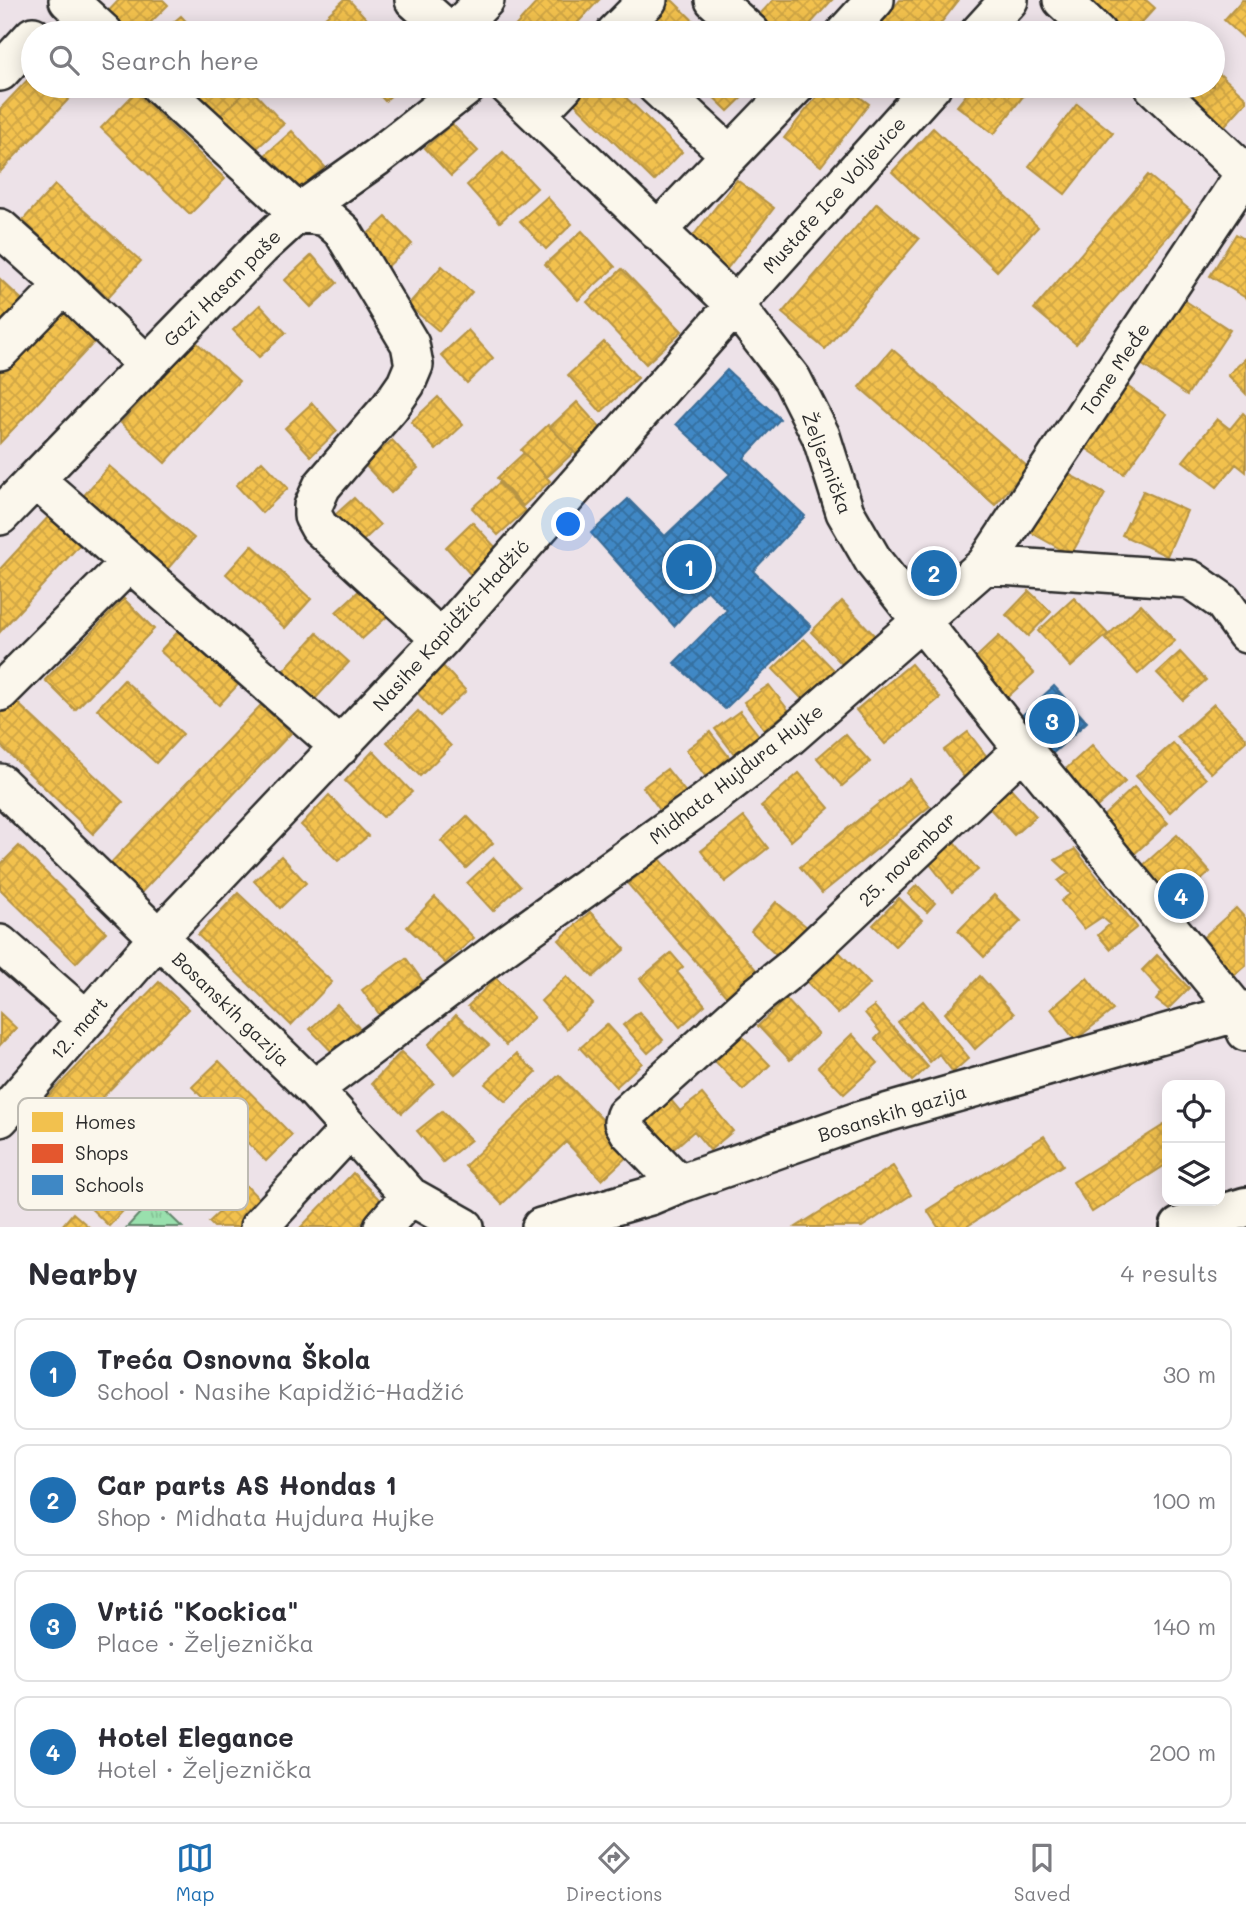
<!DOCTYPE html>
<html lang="en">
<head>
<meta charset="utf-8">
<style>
  :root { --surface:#fff; --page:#f2f2f3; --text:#2b2b33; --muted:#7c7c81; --line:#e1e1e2; --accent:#1f6fb2 }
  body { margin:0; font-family:Mali,sans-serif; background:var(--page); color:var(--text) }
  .controls { position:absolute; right:21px; bottom:21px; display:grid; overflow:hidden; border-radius:14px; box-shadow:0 4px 18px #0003 }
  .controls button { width:63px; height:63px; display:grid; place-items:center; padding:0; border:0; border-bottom:2px solid var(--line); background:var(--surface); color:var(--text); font:35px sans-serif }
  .you { position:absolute; left:569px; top:525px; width:24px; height:24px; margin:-18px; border:5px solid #fff; border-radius:50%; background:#1a73e8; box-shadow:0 0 0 10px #1a73e833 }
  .badge { display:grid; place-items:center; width:46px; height:46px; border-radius:50%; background:var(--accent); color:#fff; font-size:23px; font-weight:700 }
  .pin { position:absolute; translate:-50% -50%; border:4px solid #fff; box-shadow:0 2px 7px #0006 }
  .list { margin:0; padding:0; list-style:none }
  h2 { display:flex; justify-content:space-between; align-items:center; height:91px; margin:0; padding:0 28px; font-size:30px }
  h2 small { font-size:23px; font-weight:400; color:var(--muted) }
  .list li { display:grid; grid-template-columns:46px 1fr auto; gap:21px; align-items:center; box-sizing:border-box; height:112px; margin:0 14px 14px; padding:0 14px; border:2px solid var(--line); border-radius:14px }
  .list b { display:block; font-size:26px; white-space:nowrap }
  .list p { margin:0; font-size:23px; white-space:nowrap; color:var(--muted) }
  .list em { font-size:23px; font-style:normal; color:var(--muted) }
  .icon { flex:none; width:38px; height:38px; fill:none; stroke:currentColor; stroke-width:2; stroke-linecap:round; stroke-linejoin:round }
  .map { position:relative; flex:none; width:1246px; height:1227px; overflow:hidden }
  .search { position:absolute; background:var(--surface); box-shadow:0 4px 18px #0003; left:21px; right:21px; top:21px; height:77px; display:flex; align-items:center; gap:18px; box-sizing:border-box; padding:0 24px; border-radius:38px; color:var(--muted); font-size:26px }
  .sheet { height:595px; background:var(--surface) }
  nav { display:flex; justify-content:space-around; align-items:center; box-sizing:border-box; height:98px; border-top:2px solid var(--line); background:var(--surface); font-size:19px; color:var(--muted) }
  nav a { display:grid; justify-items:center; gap:4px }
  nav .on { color:var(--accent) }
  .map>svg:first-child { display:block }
</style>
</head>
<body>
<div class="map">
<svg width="1246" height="1227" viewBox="0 0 1246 1227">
  <defs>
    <pattern id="grass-tufts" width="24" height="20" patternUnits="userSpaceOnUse" patternTransform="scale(1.75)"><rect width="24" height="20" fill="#99e0ad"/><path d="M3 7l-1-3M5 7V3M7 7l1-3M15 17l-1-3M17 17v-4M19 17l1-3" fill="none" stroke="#84c095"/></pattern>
    <pattern id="homes-cross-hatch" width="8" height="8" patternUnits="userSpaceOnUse" patternTransform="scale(1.75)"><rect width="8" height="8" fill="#f2c14e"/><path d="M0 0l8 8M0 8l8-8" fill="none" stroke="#d0a644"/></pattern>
    <pattern id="shops-cross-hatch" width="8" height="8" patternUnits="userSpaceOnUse" patternTransform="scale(1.75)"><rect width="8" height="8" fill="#e4572e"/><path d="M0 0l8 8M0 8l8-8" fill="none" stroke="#b94827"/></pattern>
    <pattern id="schools-cross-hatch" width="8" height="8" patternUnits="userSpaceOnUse" patternTransform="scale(1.75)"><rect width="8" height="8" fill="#3f88c5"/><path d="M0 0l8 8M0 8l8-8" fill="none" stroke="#356fa0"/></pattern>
  </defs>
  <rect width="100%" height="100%" fill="#ede2e8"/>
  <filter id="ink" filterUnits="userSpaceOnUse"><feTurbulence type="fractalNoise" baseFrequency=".0143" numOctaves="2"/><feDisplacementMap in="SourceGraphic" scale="14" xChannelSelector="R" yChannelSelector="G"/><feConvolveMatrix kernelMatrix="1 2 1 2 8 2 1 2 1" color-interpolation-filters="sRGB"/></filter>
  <g filter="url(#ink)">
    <path fill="url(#grass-tufts)" stroke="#62866c" stroke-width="2" d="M153,1199L182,1227H127Z"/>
    <path fill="url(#homes-cross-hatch)" stroke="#b69444" stroke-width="2" d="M119,0H163L168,5L140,33H116L101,19Z
      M344,0H349L380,33H313L310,31Z
      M539,0H599L568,33H509Z
      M662,0H672L706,33H649L639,24Z
      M773,0H832L802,33H763L752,23Z
      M900,0H956L958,1L933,33H874Z
      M1077,0H1146L1155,8L1132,33H1113Z
      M1242,0H1246V40L1224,20Z
      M181,16L197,33H161Z
      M1213,68L1246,98V102L1217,134L1163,86H1213Z
      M33,74V86H81L0,172V109Z
      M179,86H243L247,91L211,124Z
      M371,86H401L385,101Z
      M572,86H614L682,152L654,181L564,93Z
      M702,86H754L728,111Z
      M825,86H845L869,104L821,166L784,138Z
      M973,86H1031L994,134L957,106Z
      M250,88L284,124L247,157L214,121Z
      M136,92L225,179L190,214L101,128Z
      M1077,104L1113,133L1065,194L1029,166Z
      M452,124L478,151L451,176L425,148Z
      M933,128L1038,227L997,271L892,172Z
      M292,131L325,167L288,200L255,164Z
      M503,152L537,188L500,222L467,185Z
      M1148,175L1190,210L1076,344L1034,309Z
      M737,180L774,208L726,270L689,241Z
      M55,185L141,261L108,297L22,221Z
      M547,197L572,224L546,249L520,221Z
      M877,203L919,239L825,349L782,313Z
      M386,217L412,244L385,269L359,242Z
      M582,231L615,267L578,300L545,264Z
      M1236,234L1246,240V298L1210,276Z
      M312,255L337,283L311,307L285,280Z
      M442,266L472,292L439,331L408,305Z
      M622,269L682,331L646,364L587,302Z
      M0,279L35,312L0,339Z
      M1181,298L1230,330L1187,395L1138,362Z
      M62,303L99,337L0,443V370Z
      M260,305L286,333L259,357L233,330Z
      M468,330L493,358L467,383L441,355Z
      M195,341L239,381L165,463L121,423Z
      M604,342L638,378L601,412L568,375Z
      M892,349L1028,467L995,505L859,387Z
      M1246,358V394L1228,375Z
      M1124,384L1167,414L1124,474L1081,445Z
      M438,397L463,425L436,450L411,422Z
      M577,402L602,430L576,454L550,427Z
      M312,403L337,431L311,456L285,428Z
      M1243,413L1246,416V472L1236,464L1217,487L1183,461L1217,419L1230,429Z
      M548,425L574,452L547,477L521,450Z
      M392,440L418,468L391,493L365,465Z
      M524,453L550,481L523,506L497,478Z
      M262,461L288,488L262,513L236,485Z
      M109,466L194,538L165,572L81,499Z
      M1059,469L1105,494L1071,555L1025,529Z
      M499,483L525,511L498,535L472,508Z
      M1143,491L1187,511L1167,556L1122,535Z
      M354,498L380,525L353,550L327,522Z
      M52,513L83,541L0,632V569Z
      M472,522L498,550L471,575L446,547Z
      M252,545L311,599L285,628L226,574Z
      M363,587L389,615L362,639L336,612Z
      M1029,591L1051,612L1028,636L1006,615Z
      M1074,598L1108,634L1071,667L1038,631Z
      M124,599L154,629L75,710L45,680Z
      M842,601L875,636L844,666L811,632Z
      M1141,604L1175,641L1138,674L1105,638Z
      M187,622L246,676L219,705L160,651Z
      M317,633L349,662L315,699L284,670Z
      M999,636L1034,673L1002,702L968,665Z
      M804,639L837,673L806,703L773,669Z
      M1180,652L1206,680L1183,700L1157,673Z
      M440,663L466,691L439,716L413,688Z
      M911,664L940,698L885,744L856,710Z
      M124,680L183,734L156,763L97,709Z
      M769,685L789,711L764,729L744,702Z
      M8,694L123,802L93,834L0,745V703Z
      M1214,704L1246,738V741L1211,773L1177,737Z
      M261,705L291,733L137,897L106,868Z
      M418,711L451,746L420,776L387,742Z
      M740,711L760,737L735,755L715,729Z
      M710,732L730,758L706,777L686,750Z
      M968,732L988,758L964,777L944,750Z
      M845,734L870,762L842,786L817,758Z
      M1173,743L1206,779L1170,812L1136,776Z
      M1092,745L1125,782L1088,815L1055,779Z
      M373,751L412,792L383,817L345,781Z
      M667,769L688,795L663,814L643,787Z
      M799,773L829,808L791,841L761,806Z
      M909,779L930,806L822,893L800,867Z
      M1006,783L1036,816L1014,835L984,802Z
      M1134,787L1168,823L1131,857L1098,821Z
      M329,795L368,836L338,861L301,825Z
      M467,816L493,843L466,868L441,841Z
      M744,817L768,848L725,882L701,851Z
      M1177,835L1210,872L1174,905L1140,868Z
      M954,842L978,870L952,892L929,863Z
      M19,846L106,932L76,963L0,889V865Z
      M1075,849L1137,927L1110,949L1098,935L1110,924L1102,917L1084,929L1061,901L1070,894L1058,881L1069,873L1055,860Z
      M281,856L306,883L280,908L254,881Z
      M494,858L520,886L493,911L467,883Z
      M659,858L764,979L734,1005L628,884Z
      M917,885L935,903L927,912L908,894Z
      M238,893L332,982L291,1025L198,935Z
      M994,895L1021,921L984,957L958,931Z
      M435,897L474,938L445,963L407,927Z
      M899,898L922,920L895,946L873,925Z
      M776,902L807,927L777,956L751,931Z
      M1236,908L1246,919V965L1232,977L1199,941Z
      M590,912L625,949L593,977L559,940Z
      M837,950L870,984L838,1014L805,980Z
      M671,953L683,967L677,972L705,1005L680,1027L640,979Z
      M1157,955L1189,988L1168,1009L1156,1000L1162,992L1142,970Z
      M406,958L429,990L385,1022L362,990Z
      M567,976L593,1004L566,1029L541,1001Z
      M980,976L1014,1014L975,1049L945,1013Z
      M496,978L534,1017L506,1045L468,1006Z
      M1087,978L1113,1010L1075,1040L1051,1009Z
      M159,982L188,1009L63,1138L34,1111Z
      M786,999L818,1034L790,1060L758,1026Z
      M923,1001L969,1058L953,1072L939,1054L930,1062L898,1022Z
      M337,1004L363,1032L336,1056L310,1029Z
      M874,1006L928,1067L912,1081L875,1039L881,1033L865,1013Z
      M639,1012L663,1040L648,1053L623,1025Z
      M0,1013L16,1028L0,1045Z
      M456,1015L489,1045L455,1074L428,1045Z
      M607,1024L642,1063L616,1087L580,1048Z
      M740,1034L770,1065L743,1090L713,1059Z
      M852,1034L878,1063L844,1094L818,1067Z
      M401,1052L434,1083L402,1113L372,1083Z
      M516,1054L536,1072L506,1102L485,1084Z
      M219,1061L292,1135L266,1161L192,1087Z
      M559,1075L633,1151L602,1180L566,1142L502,1204L465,1166Z
      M702,1094L733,1131L710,1150L694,1131L669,1153L643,1122L670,1099L680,1111Z
      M442,1111L471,1140L443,1162L417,1131Z
      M182,1119L264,1204L240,1227H214L209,1222L226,1206L161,1139Z
      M1167,1123V1164L1092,1212L1073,1182Z
      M1044,1136L1063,1165L966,1227H938L927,1210Z
      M130,1147L158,1173L109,1226L81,1199Z
      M893,1166L911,1195L862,1227H796Z
      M353,1173L382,1202L358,1227H301Z
      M73,1213L89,1227H61Z"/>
    <path fill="url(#shops-cross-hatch)" stroke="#ac4a2d" stroke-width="2" d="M940,547L961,572L928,600L906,575Z"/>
    <path fill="url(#schools-cross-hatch)" stroke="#396c97" stroke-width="2" d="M727,370L780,419L744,458L805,516L753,571L811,626L725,709L674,663L727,610L707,590L674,626L591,533L628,499L665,536L730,474L676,424Z
      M1054,686L1087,722L1050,756L1017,720Z"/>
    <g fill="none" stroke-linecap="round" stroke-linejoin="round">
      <defs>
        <path id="minor" d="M68,0L104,33
          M414,0L451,33
          M714,0L751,33
          M1062,0L1097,33
          M452,33L485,0
          M615,33L648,0
          M845,33L875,0
          M979,33L1009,0
          M0,72L33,36
          M160,86L298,213L326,217L343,232L410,344L414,365L406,384L390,407L322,486L313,506V516L319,527L441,639
          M508,86L735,305L792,379L821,436L845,512L874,562L1023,749L1239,1013L1246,1032
          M656,86L730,155
          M1153,86L1246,174
          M537,114L564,86
          M0,228L64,285L147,365
          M657,231L796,86
          M0,351L64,285
          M36,480L340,747
          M0,516L261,247L298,213L377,157L468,86
          M985,565L1190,579L1223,602L1246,634
          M0,692L130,562
          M0,783L314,1089L410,1196L465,1227
          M0,944L86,1019
          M314,1089L503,947L704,803L789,737L985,565L1245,173
          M0,1118L158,938L441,639L735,305L932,86
          M679,1184L629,1132L623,1122L625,1115L758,995L792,968L1023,749
          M259,1227L350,1129
          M383,1227L410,1196
          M541,1227L650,1196L679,1184L858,1121L1246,1010"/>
        <path id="major" d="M1180,1227L1246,1207"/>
      </defs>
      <use href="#minor" stroke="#2b2b2b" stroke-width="42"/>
      <use href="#major" stroke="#2b2b2b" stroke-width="44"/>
      <use href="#minor" stroke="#fbf7ec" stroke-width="37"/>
      <use href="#major" stroke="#fbf7ec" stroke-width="38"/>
    </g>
  </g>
  <g text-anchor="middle" stroke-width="7" stroke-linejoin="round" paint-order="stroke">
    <g font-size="19" fill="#2b2b2b" stroke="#fbf7ec">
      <text transform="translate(834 195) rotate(-48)" y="7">Mustafe Ice Voljevice</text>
      <text transform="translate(222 288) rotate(-45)" y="7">Gazi Hasan paše</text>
      <text transform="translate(1115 369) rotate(-56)" y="7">Tome Međe</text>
      <text transform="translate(827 463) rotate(69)" y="7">Željeznička</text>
      <text transform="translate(451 625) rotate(-48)" y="7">Nasihe Kapidžić-Hadžić</text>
      <text transform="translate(736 774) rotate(-38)" y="7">Midhata Hujdura Hujke</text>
      <text transform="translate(907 859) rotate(-44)" y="7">25. novembar</text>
      <text transform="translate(231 1009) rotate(44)" y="7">Bosanskih gazija</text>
      <text transform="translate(79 1028) rotate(-49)" y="7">12. mart</text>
      <text transform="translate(892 1113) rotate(-17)" y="7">Bosanskih gazija</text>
    </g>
  </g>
  <rect x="18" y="1098" width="230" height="112" rx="10" fill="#fbf7ec" stroke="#bdbab2" stroke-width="2"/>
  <rect x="32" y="1112" width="31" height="20" fill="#f2c14e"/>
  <rect x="32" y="1144" width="31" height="19" fill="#e4572e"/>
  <rect x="32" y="1175" width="31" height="20" fill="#3f88c5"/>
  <g font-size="19" fill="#2b2b2b">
    <text x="75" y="1129">Homes</text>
    <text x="75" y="1160">Shops</text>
    <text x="75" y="1192">Schools</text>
  </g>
</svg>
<div class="controls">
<button><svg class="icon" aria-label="locate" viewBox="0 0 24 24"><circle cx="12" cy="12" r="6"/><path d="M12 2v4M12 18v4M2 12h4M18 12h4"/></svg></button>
<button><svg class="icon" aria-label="layers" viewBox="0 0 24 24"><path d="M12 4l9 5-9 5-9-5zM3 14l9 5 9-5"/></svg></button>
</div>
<div class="you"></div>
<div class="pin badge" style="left:689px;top:567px">1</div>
<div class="pin badge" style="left:934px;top:573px">2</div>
<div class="pin badge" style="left:1052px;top:721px">3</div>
<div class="pin badge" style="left:1181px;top:896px">4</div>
<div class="search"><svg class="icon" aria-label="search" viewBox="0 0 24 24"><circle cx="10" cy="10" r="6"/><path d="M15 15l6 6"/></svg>Search here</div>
</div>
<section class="sheet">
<h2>Nearby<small>4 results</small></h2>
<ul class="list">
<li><span class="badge">1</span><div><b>Treća Osnovna Škola</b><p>School · Nasihe Kapidžić-Hadžić</p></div><em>30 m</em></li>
<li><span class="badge">2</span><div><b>Car parts AS Hondas 1</b><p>Shop · Midhata Hujdura Hujke</p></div><em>100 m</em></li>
<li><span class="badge">3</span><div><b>Vrtić &quot;Kockica&quot;</b><p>Place · Željeznička</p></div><em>140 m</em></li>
<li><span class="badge">4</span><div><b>Hotel Elegance</b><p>Hotel · Željeznička</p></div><em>200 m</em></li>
</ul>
</section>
<nav>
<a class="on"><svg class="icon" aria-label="map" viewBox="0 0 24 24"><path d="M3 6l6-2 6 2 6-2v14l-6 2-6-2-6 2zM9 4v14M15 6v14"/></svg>Map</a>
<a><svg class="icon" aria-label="directions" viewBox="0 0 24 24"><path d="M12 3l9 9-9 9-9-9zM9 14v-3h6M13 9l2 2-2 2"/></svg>Directions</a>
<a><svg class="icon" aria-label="saved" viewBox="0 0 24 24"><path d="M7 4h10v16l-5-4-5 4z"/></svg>Saved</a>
</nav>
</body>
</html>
